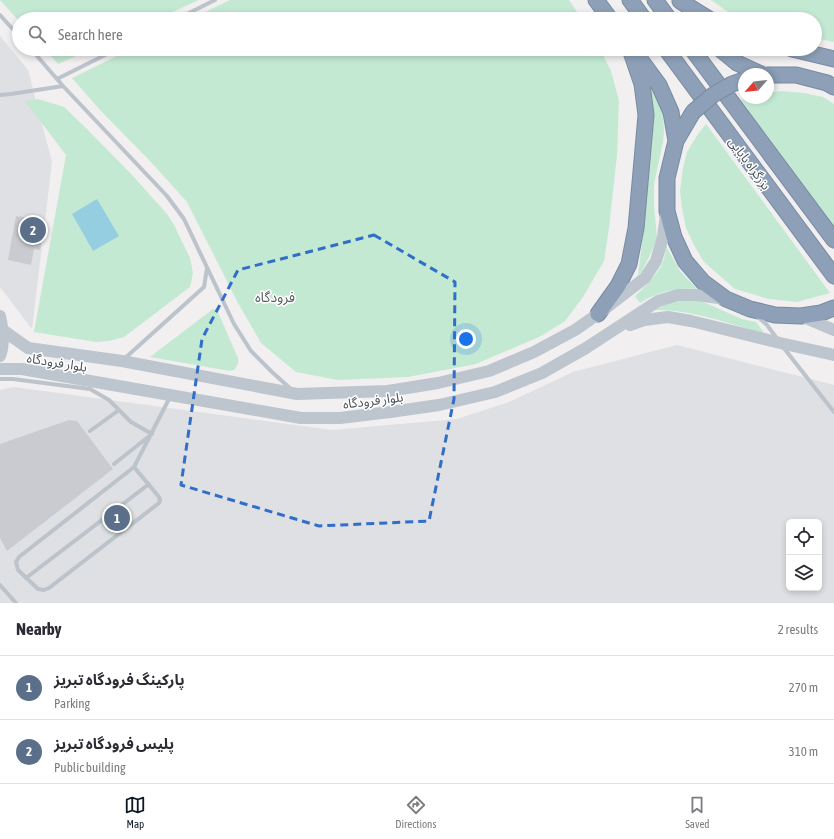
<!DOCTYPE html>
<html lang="en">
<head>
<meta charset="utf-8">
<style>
  :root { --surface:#fff; --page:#f2f2f3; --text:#2b2b33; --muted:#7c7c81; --line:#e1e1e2; --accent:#111827 }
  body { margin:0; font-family:"Asap Condensed","Noto Sans Arabic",sans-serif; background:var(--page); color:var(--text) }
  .controls { position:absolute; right:12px; bottom:12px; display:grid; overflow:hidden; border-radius:6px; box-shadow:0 2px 6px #0003 }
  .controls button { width:36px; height:36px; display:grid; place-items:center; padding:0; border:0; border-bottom:1px solid var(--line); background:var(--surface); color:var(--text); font:20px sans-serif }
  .compass { position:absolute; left:738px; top:68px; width:36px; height:36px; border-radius:50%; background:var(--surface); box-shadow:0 2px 6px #0003; rotate:242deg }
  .you { position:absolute; left:466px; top:339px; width:14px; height:14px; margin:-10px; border:3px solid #fff; border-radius:50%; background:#1a73e8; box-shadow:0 0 0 6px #1a73e833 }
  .badge { display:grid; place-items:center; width:26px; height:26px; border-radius:50%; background:var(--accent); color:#fff; font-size:13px; font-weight:700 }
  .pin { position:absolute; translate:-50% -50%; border:2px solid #fff; box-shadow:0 1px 4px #0006 }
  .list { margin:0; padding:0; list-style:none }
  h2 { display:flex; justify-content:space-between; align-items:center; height:52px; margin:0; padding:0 16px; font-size:17px }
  h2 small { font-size:13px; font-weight:400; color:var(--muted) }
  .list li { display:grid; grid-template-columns:26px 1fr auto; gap:12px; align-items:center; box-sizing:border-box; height:64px; padding:0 16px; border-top:1px solid var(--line) }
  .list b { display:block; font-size:15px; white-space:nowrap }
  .list p { margin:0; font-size:13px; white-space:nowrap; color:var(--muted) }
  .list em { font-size:13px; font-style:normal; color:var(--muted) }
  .icon { flex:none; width:22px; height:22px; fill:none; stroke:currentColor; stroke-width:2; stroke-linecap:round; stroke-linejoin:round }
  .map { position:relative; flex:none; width:834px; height:603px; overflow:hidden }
  .search { position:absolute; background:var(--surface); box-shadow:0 2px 6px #0003; left:12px; right:12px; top:12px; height:44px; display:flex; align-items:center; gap:10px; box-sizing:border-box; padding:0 14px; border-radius:22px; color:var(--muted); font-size:15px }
  .sheet { height:180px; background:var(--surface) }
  nav { display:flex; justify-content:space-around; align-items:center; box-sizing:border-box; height:56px; border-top:1px solid var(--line); background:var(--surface); font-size:11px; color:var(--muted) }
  nav a { display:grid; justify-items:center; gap:2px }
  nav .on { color:var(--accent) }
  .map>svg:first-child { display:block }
</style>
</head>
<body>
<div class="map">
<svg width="834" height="603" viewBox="0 0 834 603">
  <rect width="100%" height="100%" fill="#f1efef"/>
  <path fill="#dee0e3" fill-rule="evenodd" d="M0,36L28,70L52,162L32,329L0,287Z
    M677,345L834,385V603H0V390L14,387L332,430L457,419L509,402L573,372ZM789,522H819V588H789Z"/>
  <path fill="#c3e9d3" d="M0,0H199L157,19H19V21Z
    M230,0H569L582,19H191Z
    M711,0H834V42L815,38V19H738Z
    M45,49H91L58,64Z
    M131,49H600L611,71L619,101L617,155L609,228L604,261L583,297L565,321L541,336L476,364L408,377L338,380L296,372L261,343L238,303L187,202L150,161L100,110L72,78Z
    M650,87L654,91L663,115L664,131L663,142L654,184V205L657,238L651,253L642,271L632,283L638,275L640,260L652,131V106Z
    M781,91L804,93L823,97L834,104V228L741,100L747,98H768V93Z
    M38,99L64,107L86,128L133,176L167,214L174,225L190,258L193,273L190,287L124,337L109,341L96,342L34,332L66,155L25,101Z
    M706,124L830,293L797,302L769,299L735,289L704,262L694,245L686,228L682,208L680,191L683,168L687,152L698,134Z
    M666,246L680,271L697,289C676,288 657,292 640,303L635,296C646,286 657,275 663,262C665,257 665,251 666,246Z
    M680,301H701L742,319L756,322L765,334C731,324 690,309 654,310L664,305Z
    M213,309L217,310L238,358C239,363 237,367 234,370L230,371L150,357Z"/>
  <path fill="#95cee1" d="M97,199L119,236L93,251L72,214Z"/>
  <path fill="#c9cbd1" d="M16,216L38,219L36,234L42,235L40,250L34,249L31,265L8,260Z
    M69,420L77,421L113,469L7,551L0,538V444Z"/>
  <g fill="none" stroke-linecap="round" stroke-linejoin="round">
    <defs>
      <path id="highway" d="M596,0L610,19
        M630,0L644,19
        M655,0L669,19
        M680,1L709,19
        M666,49L834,276
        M692,49L834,240
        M720,49L737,63L761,74
        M792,49L834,59
        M637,55L659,85L671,112L676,141
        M768,75H796L827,83L834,87
        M732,84L744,80
        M693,112L676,141L667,178V211L674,237L685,261L703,282L726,299L750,309L775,315L801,316L821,313L834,308
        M598,314L618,286L629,264L636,228L646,115L642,84L630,49"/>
    </defs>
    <use href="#highway" stroke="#788ba3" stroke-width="17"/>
    <path stroke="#bcc3ca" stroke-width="4" d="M0,15L19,36
      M177,19L215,0
      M31,49L63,86
      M57,79L117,49
      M0,95L11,94L63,86L167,196L184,219L234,324L251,351L272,372L292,390
      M757,316L767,325L778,340
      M783,347L834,412
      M124,359L204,287L207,268
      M0,379H13L90,389L109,400L131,422L152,434L114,464
      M90,431L119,410
      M134,467L159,497L160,500L159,503L49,588L44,590L38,589L18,570L16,562L19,557L134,467L170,397
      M26,578L149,484
      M0,585L16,603"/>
    <path stroke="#bdc5ce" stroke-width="12" d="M0,316C3,329 5,343 0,356
      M801,316L834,330
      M630,325L644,320L668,317L691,321L780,343L834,355
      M4,331L28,348L122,361L297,394L388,391L438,383L489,371L534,352L575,330L598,314L645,278L656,261L663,237L666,214
      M0,369H22L301,418H340L390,412L439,405L495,392L542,373L586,348L658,301L678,295H697L726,299"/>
    <use href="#highway" stroke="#8da0b7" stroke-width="15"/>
    <defs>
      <path id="highway-bridge" d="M693,112L713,95L732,84"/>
    </defs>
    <use href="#highway-bridge" stroke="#788ba3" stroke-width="17" stroke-linecap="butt"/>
    <use href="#highway-bridge" stroke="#8da0b7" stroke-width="15"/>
  </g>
  <path fill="none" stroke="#306eca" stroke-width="3" stroke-dasharray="8 5" stroke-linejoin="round" d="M374,235L455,282L454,399L429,521L319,526L181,485L202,339L238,270Z"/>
  <g text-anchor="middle" stroke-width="3" stroke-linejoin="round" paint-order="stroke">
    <g font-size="13" fill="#49515a" stroke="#fff">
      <text transform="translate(750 163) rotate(54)" y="5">بزرگراه بابایی</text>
      <text transform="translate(57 362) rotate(9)" y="5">بلوار فرودگاه</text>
      <text transform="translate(373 400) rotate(-7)" y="5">بلوار فرودگاه</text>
    </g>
    <g font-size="14" fill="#5c5f63" stroke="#fff">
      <text x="275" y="302">فرودگاه</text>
    </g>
  </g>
</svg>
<div class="controls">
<button><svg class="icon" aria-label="locate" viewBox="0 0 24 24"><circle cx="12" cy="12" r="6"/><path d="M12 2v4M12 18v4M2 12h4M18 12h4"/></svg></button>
<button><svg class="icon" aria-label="layers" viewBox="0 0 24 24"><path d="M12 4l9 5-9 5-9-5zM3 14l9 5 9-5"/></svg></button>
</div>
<svg class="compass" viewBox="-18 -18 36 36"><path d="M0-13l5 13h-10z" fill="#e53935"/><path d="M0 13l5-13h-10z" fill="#7c7c81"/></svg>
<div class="you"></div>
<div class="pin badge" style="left:117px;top:518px;background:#5c6f8a">1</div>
<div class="pin badge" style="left:33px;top:230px;background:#5c6f8a">2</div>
<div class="search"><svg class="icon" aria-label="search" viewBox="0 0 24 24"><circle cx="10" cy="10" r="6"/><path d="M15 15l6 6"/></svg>Search here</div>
</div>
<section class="sheet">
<h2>Nearby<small>2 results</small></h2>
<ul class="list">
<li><span class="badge" style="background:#5c6f8a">1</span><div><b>پارکینگ فرودگاه تبریز</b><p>Parking</p></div><em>270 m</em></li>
<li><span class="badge" style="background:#5c6f8a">2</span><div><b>پلیس فرودگاه تبریز</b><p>Public building</p></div><em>310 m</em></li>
</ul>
</section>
<nav>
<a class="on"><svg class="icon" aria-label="map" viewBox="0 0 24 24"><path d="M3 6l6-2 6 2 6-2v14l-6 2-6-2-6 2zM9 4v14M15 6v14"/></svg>Map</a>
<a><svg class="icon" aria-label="directions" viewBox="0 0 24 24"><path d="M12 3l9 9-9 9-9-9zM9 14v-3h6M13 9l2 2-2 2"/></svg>Directions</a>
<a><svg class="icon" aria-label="saved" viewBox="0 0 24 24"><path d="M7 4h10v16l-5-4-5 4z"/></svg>Saved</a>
</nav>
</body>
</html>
